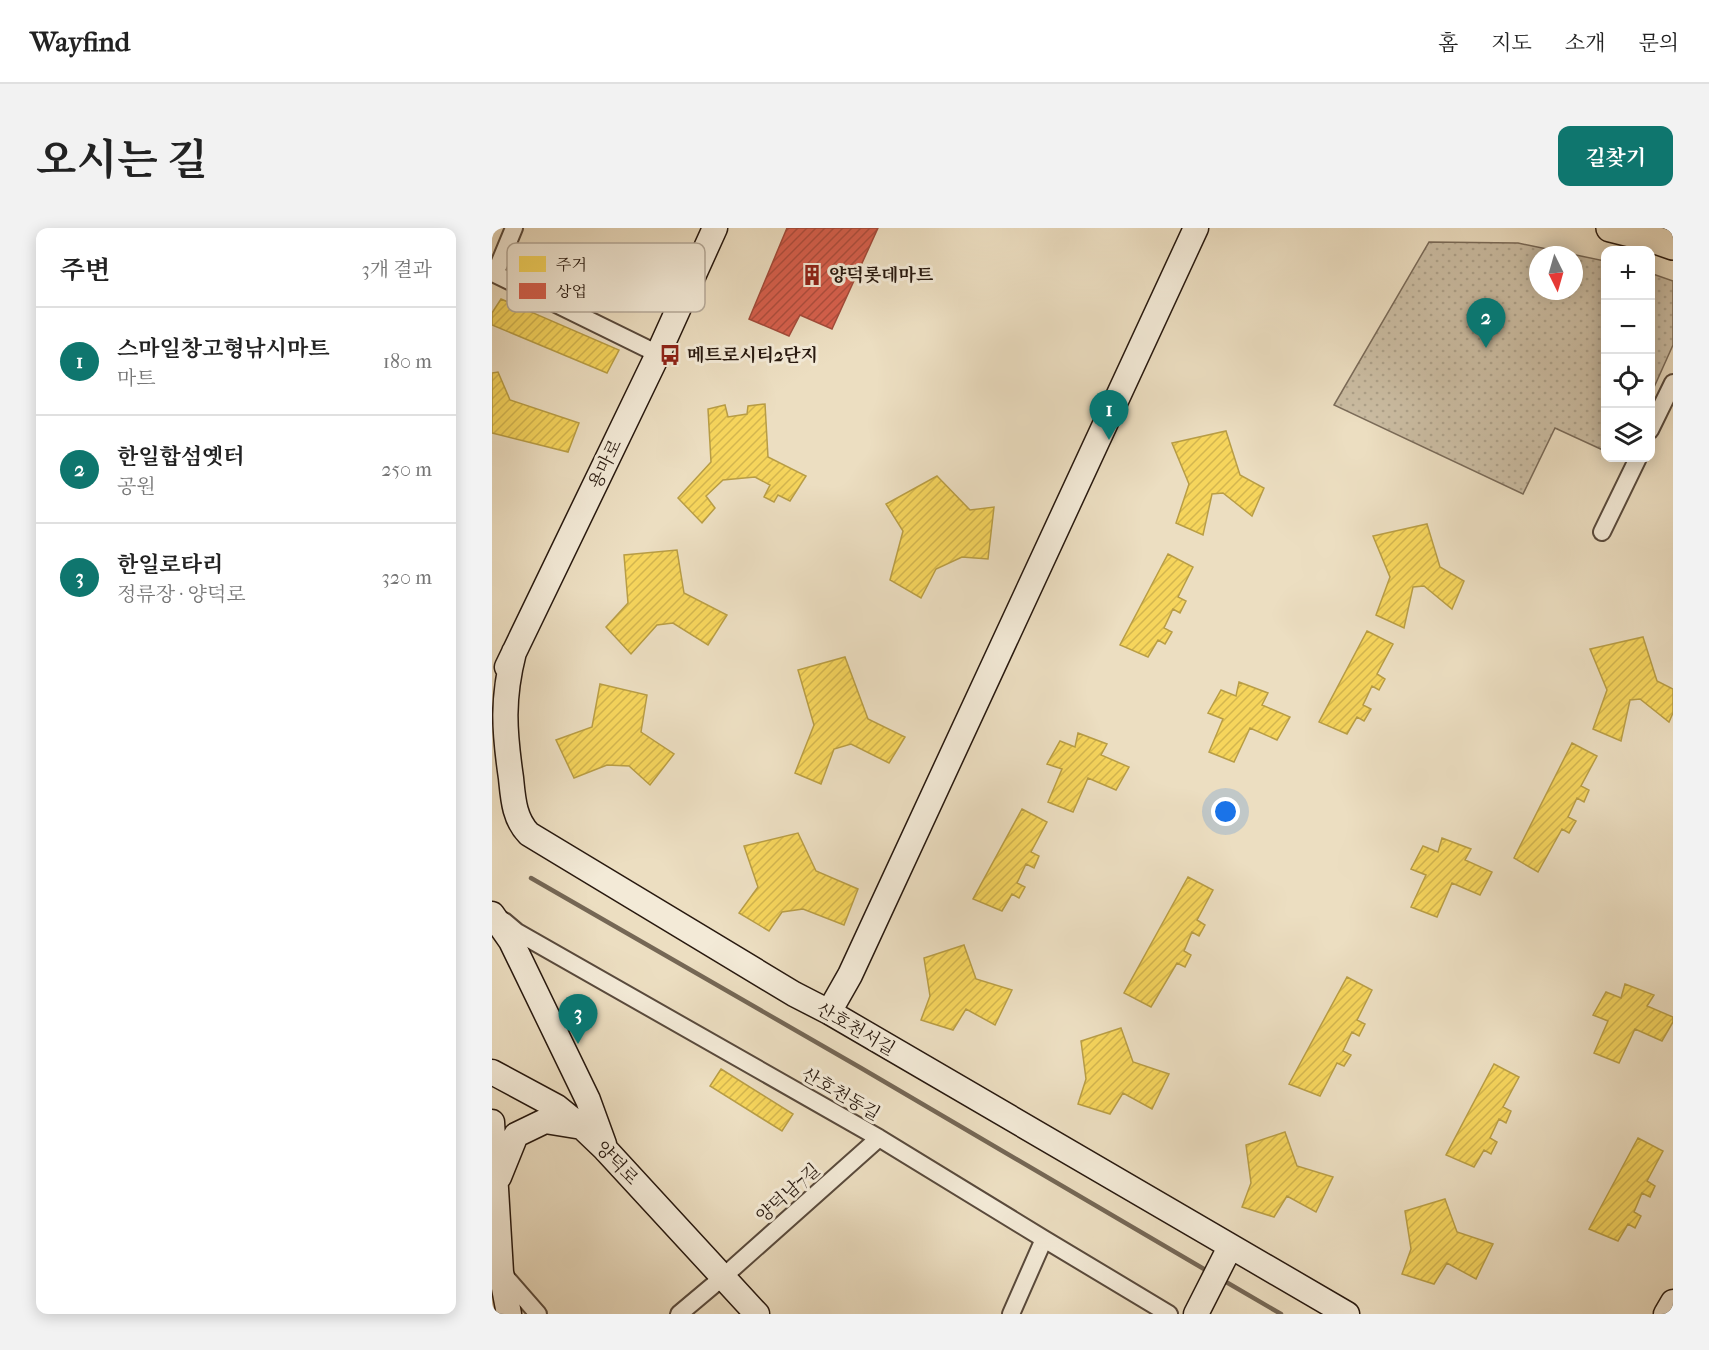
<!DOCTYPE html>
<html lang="ko">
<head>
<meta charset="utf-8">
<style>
  :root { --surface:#fff; --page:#f2f2f2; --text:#222; --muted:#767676; --line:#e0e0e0; --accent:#0f766e }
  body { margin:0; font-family:"IM FELL French Canon","Noto Serif KR",serif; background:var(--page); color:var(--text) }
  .controls { position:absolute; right:18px; top:18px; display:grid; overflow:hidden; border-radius:12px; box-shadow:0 3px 15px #0003 }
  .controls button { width:54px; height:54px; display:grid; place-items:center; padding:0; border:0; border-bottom:2px solid var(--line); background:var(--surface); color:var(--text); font:30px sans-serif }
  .compass { position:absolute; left:1037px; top:18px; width:54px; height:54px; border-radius:50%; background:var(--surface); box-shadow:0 3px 15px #0003; rotate:175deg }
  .you { position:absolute; left:734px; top:584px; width:21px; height:21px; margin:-15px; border:4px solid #fff; border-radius:50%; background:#1a73e8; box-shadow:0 0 0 9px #1a73e833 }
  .badge { display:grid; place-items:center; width:39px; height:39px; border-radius:50%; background:var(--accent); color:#fff; font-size:20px; font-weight:700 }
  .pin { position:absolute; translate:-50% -50px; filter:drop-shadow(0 2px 3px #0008) }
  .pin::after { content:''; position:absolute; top:32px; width:21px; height:18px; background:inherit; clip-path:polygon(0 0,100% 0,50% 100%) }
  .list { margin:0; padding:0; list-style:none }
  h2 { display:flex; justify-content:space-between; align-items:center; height:78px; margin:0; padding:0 24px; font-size:26px }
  h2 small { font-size:20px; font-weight:400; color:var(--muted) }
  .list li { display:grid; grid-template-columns:39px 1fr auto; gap:18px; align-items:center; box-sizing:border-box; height:108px; padding:0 24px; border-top:2px solid var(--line) }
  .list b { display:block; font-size:22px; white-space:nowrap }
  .list p { margin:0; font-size:20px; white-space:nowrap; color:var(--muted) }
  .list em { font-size:20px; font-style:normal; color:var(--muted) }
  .icon { flex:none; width:33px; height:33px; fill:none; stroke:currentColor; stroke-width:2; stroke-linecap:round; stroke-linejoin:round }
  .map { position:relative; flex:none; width:1181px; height:1086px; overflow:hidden; border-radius:12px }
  header { display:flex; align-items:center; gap:36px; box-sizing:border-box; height:84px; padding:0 30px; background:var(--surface); border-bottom:2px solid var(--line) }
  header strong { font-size:28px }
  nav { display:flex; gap:33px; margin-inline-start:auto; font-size:21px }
  .intro { display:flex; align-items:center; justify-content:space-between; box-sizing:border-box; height:144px; padding:0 36px }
  h1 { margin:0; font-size:42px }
  .button { padding:15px 27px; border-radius:12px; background:var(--accent); color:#fff; font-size:21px; font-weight:700 }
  main { display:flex; gap:36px; padding:0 36px }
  aside { flex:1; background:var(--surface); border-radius:12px; box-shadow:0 3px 15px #0003 }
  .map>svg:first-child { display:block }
</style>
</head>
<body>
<header>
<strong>Wayfind</strong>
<nav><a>홈</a><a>지도</a><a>소개</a><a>문의</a></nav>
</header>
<div class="intro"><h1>오시는 길</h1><a class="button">길찾기</a></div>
<main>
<aside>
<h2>주변<small>3개 결과</small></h2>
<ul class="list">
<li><span class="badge">1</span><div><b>스마일창고형낚시마트</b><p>마트</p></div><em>180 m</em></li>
<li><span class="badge">2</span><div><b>한일합섬옛터</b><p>공원</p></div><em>250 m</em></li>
<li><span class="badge">3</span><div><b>한일로타리</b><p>정류장 · 양덕로</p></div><em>320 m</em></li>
</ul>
</aside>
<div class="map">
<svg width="1181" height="1086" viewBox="0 0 1181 1086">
  <defs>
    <pattern id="grass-dots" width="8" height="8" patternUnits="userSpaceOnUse" patternTransform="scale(1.5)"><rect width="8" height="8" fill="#cbbda3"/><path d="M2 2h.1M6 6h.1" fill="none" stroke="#aea28b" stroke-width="1.8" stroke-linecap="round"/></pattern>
    <pattern id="homes-hatch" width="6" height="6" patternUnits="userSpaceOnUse" patternTransform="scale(1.5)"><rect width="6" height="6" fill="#f6d55c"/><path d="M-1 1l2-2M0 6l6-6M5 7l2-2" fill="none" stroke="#d3b64f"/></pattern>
    <pattern id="shops-hatch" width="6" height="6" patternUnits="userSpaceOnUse" patternTransform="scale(1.5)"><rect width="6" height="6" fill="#d6604d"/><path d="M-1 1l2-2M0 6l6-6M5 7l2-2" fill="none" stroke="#ae4e3e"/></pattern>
  </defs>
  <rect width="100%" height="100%" fill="#ecdec1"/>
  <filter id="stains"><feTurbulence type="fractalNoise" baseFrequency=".00333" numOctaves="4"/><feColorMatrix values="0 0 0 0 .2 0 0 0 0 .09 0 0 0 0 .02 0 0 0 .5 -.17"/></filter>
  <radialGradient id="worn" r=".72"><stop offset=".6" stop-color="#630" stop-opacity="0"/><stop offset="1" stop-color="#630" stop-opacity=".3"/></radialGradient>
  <path fill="url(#grass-dots)" stroke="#7a6b59" stroke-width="1.5" fill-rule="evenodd" d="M937,14L1026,15L1113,33V223L1063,200L1031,266L842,177ZM1046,27H1082V63H1046Z
    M1158,45L1181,53V117L1159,166Z"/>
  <path fill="url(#homes-hatch)" stroke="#b89d45" stroke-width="1.5" d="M9,71L127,122L115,145L0,97V85Z
    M6,144L18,172L87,195L76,224L0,205V145Z
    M273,176L276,229L314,248L298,273L286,267L282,274L272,269L278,257L263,249L231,252L214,268L223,280L210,295L186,270L219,234L216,181L233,177L236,189L255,186L256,178Z
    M734,203L748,247L772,260L760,288L731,265L720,266L711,307L684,295L697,256L680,215Z
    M445,248L478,282L502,279L496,331L470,329L444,341L429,370L398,352L411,303L394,276Z
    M935,296L948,339L972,353L960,381L932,358L921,359L912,400L884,387L898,349L881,308Z
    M185,322L192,365L235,387L216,417L181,395L165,397L139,426L114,399L136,375L132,327Z
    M676,326L701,339L686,369L694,373L688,385L681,381L672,400L680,404L673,416L666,412L656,429L628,417Z
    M875,403L901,416L885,446L893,451L887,462L880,458L871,477L879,481L872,493L865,489L855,506L827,494Z
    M1151,409L1165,453L1181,461V485L1177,494L1148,471L1138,472L1129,513L1101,501L1115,462L1098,421Z
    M353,429L376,491L413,509L397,535L359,516L342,521L329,556L303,545L322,497L306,442Z
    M747,454L776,465L770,477L798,489L785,512L758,500L742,534L717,524L731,491L716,485L729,462L744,468Z
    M108,456L155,467L149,504L182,526L158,557L137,538L115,537L82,550L64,512L100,499Z
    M586,505L615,516L609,527L637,539L624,562L596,550L581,584L556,574L570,541L555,536L568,513L583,519Z
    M1080,515L1105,528L1089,558L1097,562L1092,574L1085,570L1076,589L1084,593L1077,605L1070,601L1046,644L1022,630Z
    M530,581L555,594L539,624L547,628L542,640L534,636L525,655L533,659L527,670L520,666L510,683L481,671Z
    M306,605L324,643L366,661L352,697L311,681L290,684L277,703L247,685L266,659L252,618Z
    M950,610L979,621L973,632L1000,644L988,667L960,655L945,689L919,679L934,647L919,641L931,618L946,624Z
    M696,649L721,662L705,692L713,697L707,708L700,704L692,723L699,727L693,739L685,735L659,779L632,765Z
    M472,717L484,751L520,762L503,797L474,781L461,802L429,792L438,768L432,730Z
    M855,749L880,762L865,792L873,796L867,808L860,804L851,823L859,827L852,838L845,835L828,868L797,856Z
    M1133,756L1162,767L1155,778L1181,789V794L1170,813L1143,801L1127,835L1102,825L1116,793L1101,787L1114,764L1129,770Z
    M629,800L641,834L677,846L660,881L631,865L618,886L586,876L594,851L589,813Z
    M1002,836L1027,849L1011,879L1019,883L1014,895L1007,891L998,910L1005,914L999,926L992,922L982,939L954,927Z
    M229,841L301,886L290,903L218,858Z
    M793,904L805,938L841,949L824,984L795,968L782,989L750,979L759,955L754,917Z
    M1146,910L1171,923L1155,953L1163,958L1158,969L1150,965L1142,984L1149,988L1143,1000L1136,996L1126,1013L1097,1001Z
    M953,971L965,1004L1001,1016L984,1051L955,1035L942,1056L910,1046L919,1021L913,983Z"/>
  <path fill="url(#shops-hatch)" stroke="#a24b3a" stroke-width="1.5" d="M295,0H386L340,101L308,87L297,108L257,91Z"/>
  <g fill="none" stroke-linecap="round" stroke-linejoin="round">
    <path stroke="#756755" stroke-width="4.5" d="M39,650L369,840L717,1044
      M729,1051L789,1086"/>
    <defs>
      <path id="street" d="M3,46L166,126
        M3,46L22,0
        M1158,202L1181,155
        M1110,304L1146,230
        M12,693L25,704L387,910L552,1011L677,1086
        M11,1046L46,1086
        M187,1086L231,1049L387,910
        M519,1086L552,1011"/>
      <path id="secondary" d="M22,424C10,471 12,502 19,550C21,570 22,591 37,606L302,766L337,784L855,1086
        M15,439L166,126L223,0
        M0,686L19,713L96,872L112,916
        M337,784L358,747L704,0
        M0,844L65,879L91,900L113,921L265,1086
        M0,894L9,1044L17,1086
        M7,949L24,907L53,893L90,899
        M704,1086L738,1019
        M1174,1086L1181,1074"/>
      <path id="primary" d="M1118,0L1158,10L1181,18"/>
    </defs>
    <use href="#street" stroke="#594a3c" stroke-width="20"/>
    <use href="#secondary" stroke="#28190f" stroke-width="27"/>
    <use href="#primary" stroke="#28190f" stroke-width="30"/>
    <use href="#street" stroke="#f3ead7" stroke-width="16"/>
    <use href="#secondary" stroke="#f3ead7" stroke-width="24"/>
    <use href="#primary" stroke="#ecdec1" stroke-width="27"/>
  </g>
  <defs>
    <symbol id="building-bare" viewBox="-9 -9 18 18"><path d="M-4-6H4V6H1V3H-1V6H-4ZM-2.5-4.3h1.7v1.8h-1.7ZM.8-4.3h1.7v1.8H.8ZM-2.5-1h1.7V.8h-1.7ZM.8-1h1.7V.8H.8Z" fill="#8f2418" stroke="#f3ead7" stroke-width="2.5" paint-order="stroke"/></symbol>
    <symbol id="bus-bare" viewBox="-9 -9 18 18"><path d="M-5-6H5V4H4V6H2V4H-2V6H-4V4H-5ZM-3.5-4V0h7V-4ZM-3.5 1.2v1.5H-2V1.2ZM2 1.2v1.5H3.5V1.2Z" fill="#8f2418" stroke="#f3ead7" stroke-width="2.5" paint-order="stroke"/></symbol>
  </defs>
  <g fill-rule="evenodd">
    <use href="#building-bare" x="305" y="32" width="30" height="30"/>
    <use href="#bus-bare" x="163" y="112" width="30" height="30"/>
  </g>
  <g text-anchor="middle" stroke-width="6" stroke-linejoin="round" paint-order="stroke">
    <g font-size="18" font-weight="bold" fill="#28190f" stroke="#f3ead7" text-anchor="start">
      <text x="337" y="53">양덕롯데마트</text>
      <text x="195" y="133">메트로시티2단지</text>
    </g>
    <g font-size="18" fill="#28190f" stroke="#f3ead7">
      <text transform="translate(113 236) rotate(-64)" y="6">용마로</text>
      <text transform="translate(364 801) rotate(30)" y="6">산호천서길</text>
      <text transform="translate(349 866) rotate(30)" y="6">산호천동길</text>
      <text transform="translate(125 935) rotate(46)" y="6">양덕로</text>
      <text transform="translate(296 965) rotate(-42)" y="6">양덕남7길</text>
    </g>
  </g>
  <rect x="15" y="15" width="198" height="69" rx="9" fill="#f3ead7" stroke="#b6ab9b" stroke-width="1.5"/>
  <rect x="27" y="28" width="27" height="16" fill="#f6d55c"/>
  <rect x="27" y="55" width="27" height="16" fill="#d6604d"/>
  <g font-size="16" fill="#28190f">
    <text x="64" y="42">주거</text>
    <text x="64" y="69">상업</text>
  </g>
  <rect width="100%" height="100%" filter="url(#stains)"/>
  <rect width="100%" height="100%" fill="url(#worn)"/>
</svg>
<div class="controls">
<button>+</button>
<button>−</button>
<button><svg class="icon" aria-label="locate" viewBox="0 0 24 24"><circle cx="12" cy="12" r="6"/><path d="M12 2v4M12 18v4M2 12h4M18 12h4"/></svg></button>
<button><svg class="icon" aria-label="layers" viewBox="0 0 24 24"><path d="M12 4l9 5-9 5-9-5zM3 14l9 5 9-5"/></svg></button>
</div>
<svg class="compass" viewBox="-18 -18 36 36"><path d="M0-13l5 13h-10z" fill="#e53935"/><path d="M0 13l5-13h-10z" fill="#767676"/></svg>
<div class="you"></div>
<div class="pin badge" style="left:617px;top:212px">1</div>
<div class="pin badge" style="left:994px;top:120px">2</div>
<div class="pin badge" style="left:86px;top:816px">3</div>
</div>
</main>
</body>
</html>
